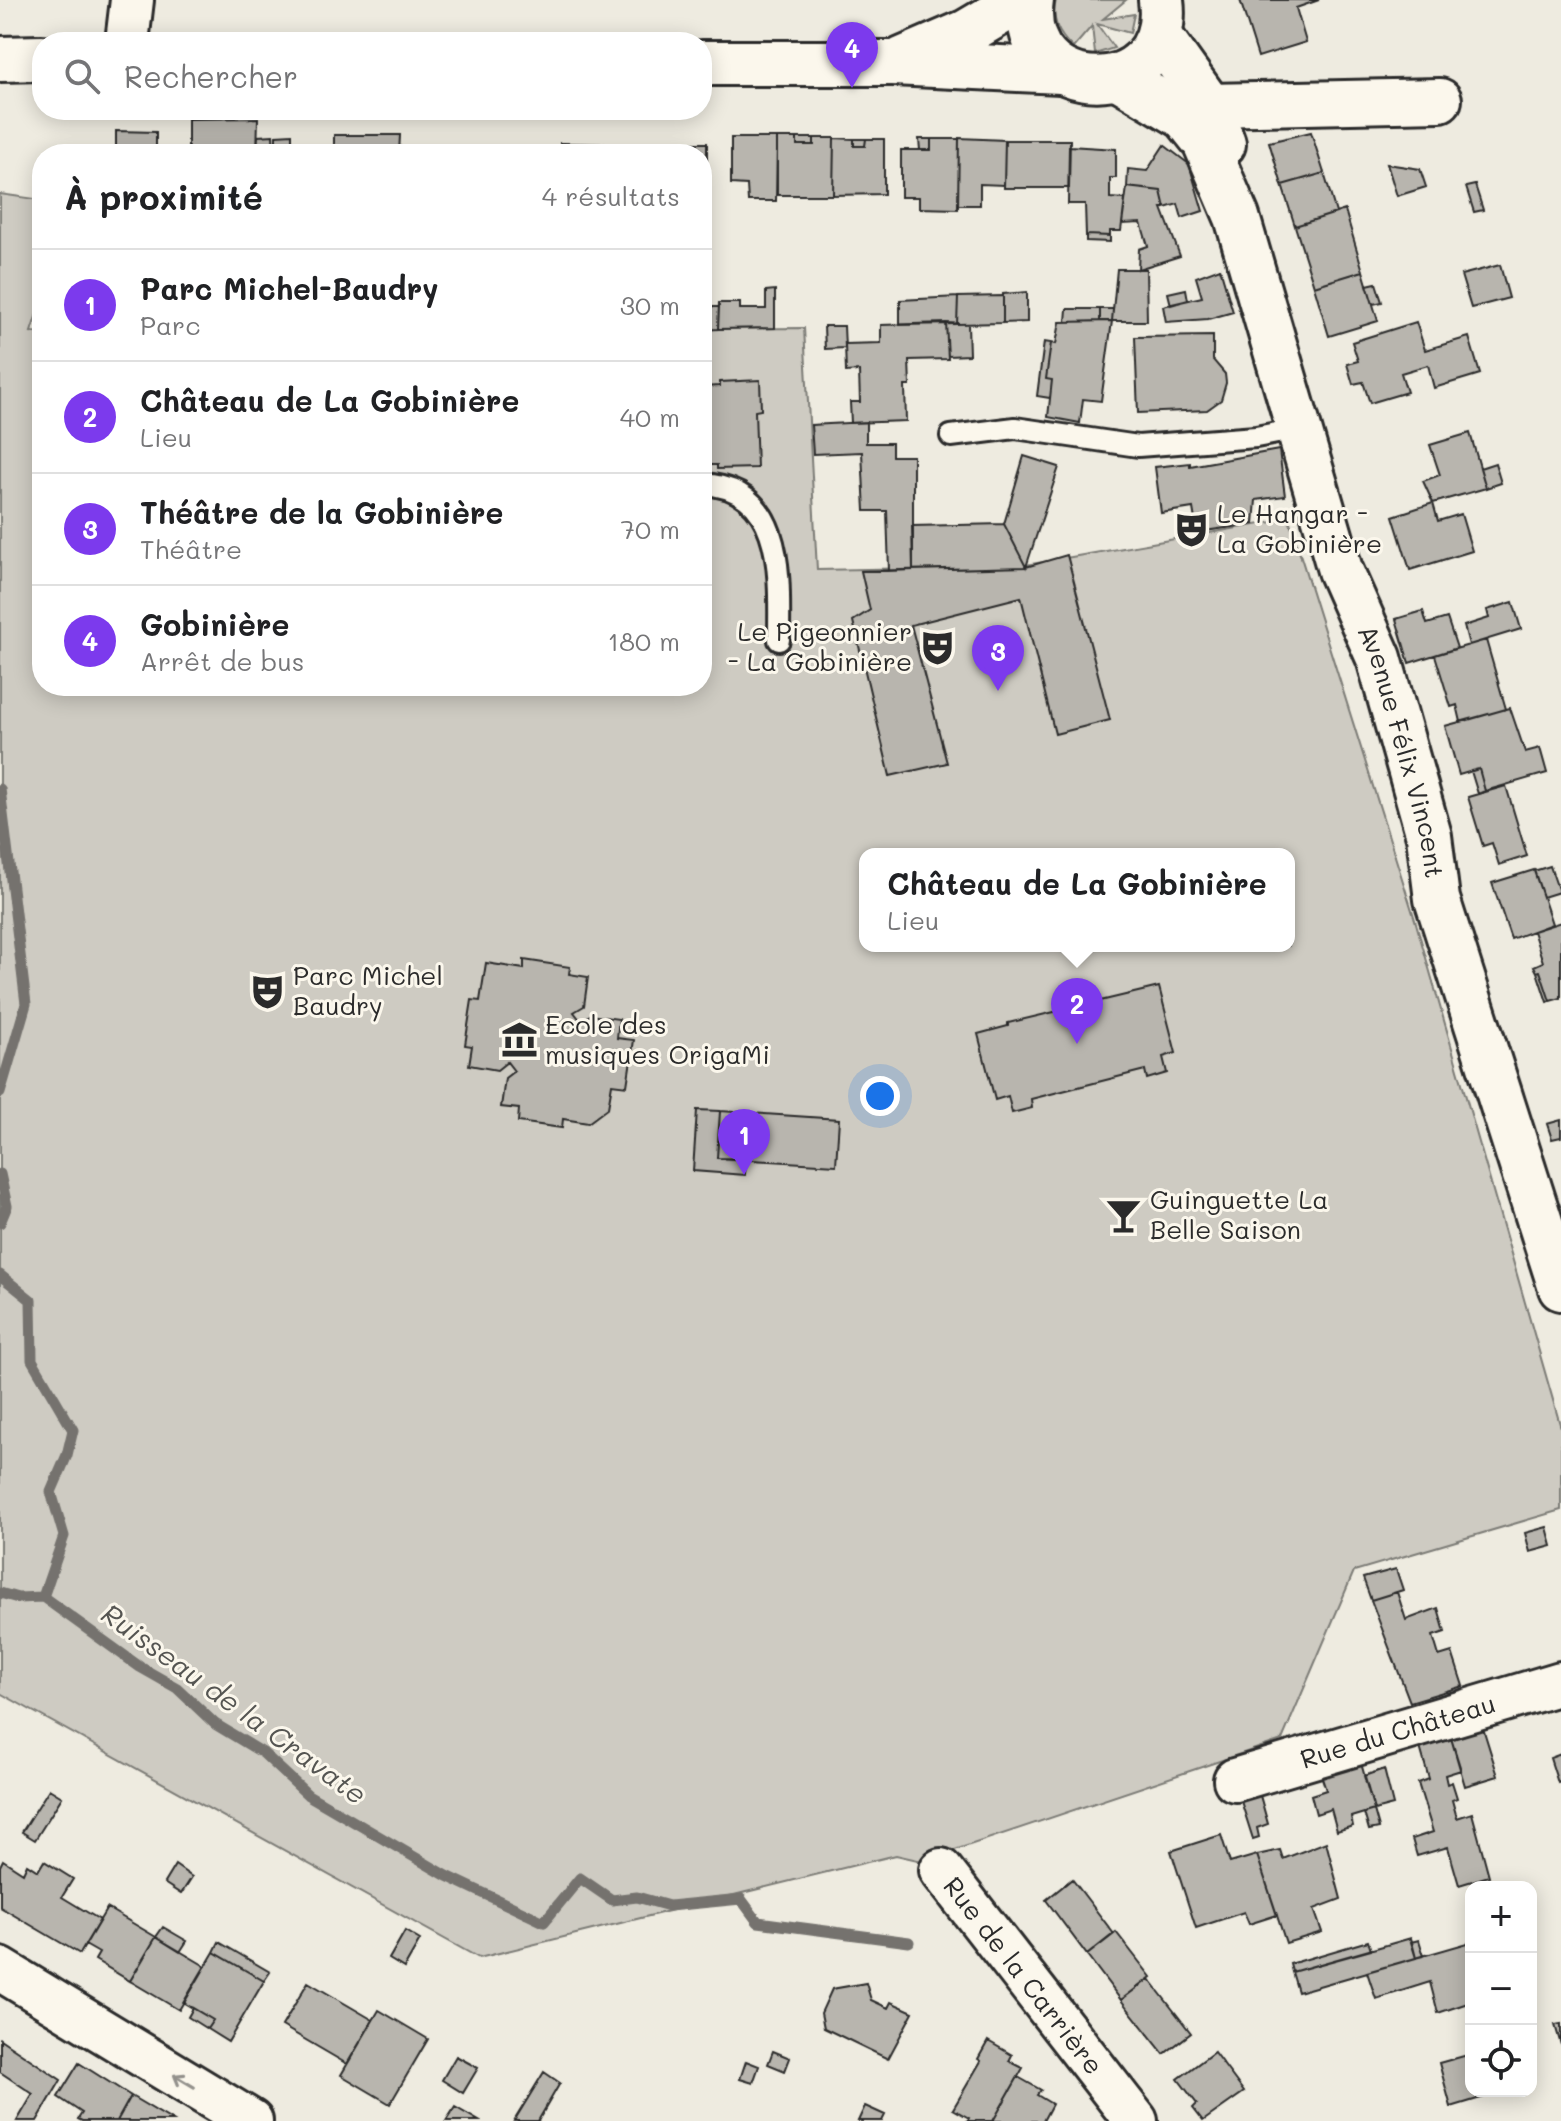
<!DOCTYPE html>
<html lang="fr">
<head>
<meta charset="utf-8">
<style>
  :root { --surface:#fff; --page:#f2f2f2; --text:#202124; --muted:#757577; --line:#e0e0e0; --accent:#7c3aed }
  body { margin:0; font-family:Mali,sans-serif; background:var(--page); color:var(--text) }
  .controls { position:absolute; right:24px; bottom:24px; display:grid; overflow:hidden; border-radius:16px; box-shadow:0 4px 20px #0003 }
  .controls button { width:72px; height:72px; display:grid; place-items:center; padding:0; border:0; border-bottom:2px solid var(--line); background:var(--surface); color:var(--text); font:40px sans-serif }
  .you { position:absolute; left:880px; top:1096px; width:28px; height:28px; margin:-20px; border:6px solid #fff; border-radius:50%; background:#1a73e8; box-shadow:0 0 0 12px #1a73e833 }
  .badge { display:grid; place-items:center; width:52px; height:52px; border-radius:50%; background:var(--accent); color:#fff; font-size:26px; font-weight:700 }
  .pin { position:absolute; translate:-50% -66px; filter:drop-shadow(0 2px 4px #0008) }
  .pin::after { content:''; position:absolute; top:42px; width:28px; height:24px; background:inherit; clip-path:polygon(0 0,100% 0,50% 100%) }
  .popup { position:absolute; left:859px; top:848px; width:436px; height:104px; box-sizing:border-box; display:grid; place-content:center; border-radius:16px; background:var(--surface); filter:drop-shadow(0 2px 6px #0005); font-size:26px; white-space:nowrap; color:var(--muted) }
  .popup b { font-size:30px; color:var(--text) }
  .popup::after { content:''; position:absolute; left:50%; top:100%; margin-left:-16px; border:16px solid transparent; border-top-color:var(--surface) }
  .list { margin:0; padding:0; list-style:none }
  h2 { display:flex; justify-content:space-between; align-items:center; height:104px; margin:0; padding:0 32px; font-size:34px }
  h2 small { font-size:26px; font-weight:400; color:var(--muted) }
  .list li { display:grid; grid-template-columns:52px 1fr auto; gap:24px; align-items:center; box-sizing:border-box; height:112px; padding:0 32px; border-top:2px solid var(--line) }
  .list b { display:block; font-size:30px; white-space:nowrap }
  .list p { margin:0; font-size:26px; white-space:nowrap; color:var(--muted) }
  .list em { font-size:26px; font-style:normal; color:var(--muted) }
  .icon { flex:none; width:44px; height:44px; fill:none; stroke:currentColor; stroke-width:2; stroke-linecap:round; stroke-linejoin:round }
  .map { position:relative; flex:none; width:1561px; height:2121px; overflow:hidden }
  .search { position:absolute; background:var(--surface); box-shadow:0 4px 20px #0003; left:32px; top:32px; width:680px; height:88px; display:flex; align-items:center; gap:20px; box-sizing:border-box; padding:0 28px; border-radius:32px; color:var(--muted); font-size:30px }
  .panel { position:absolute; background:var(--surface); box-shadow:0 4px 20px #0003; left:32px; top:144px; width:680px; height:552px; border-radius:32px }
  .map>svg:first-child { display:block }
</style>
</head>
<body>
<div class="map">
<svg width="1561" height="2121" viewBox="0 0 1561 2121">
  <rect width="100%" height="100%" fill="#eeebe0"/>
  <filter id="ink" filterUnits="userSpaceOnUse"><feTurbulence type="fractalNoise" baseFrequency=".0125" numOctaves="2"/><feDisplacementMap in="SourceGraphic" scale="16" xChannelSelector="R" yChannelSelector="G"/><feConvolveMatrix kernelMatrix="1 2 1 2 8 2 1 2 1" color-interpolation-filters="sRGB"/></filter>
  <g filter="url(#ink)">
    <path fill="#cecbc2" stroke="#7c7b76" stroke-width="2" fill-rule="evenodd" d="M1056,0H1126L1103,19L1134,14L1130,33L1097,24L1114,48L1095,54L1092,26L1073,48C1058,34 1051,20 1056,0Z
      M0,194L42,200V299L31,332L42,333V686H702V329L804,328L817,570L1020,566L1289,519L1416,923L1561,1428V1510L1354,1571L1282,1740L922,1861L896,1855L479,1958L0,1693ZM865,854H1289V946H865Z"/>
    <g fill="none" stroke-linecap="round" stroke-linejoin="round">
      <path stroke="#74726e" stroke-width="11" d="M0,789L26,1004L0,1093
        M0,1174L7,1206L0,1223
        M0,1275L31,1300L32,1360L73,1430L67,1455L51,1492L64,1536L43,1597
        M0,1593L18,1598L43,1597L140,1667L177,1688L215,1724L263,1753L308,1795L447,1876L544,1922L580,1878L612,1900L637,1897L669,1906L741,1899L758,1922L909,1942"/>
    </g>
    <path fill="#b8b5ae" stroke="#2b2b2b" stroke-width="2" d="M1240,0H1319L1296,8L1306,42L1258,57Z
      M258,118L257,154H188V119Z
      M116,131L156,132V154H116Z
      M1311,132L1324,173L1282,185L1269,142Z
      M292,134V154H276V135Z
      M273,135L274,154H257L258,136Z
      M334,135H400L399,154H334Z
      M731,138H777L776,201H748L747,185L731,184Z
      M777,138H797V145H814V138H834L833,195H777Z
      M797,138H814V145H797Z
      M834,138L854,139V146H865L866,139H884V194L833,195Z
      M959,138L1005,140L1004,185L980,184V205H958Z
      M854,139H866L865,146H854Z
      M919,139H931V150H920Z
      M931,139H959L958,209L919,208V197H901V150H931Z
      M1005,140H1070L1069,188H1004Z
      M560,143L606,144V154H560Z
      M662,143H707V195H702V154H662Z
      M606,144H631V151L662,154H606Z
      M631,144H643V151H631Z
      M1164,145L1189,164L1203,211L1182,218L1178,204L1165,208L1161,191L1127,187L1128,169L1147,171Z
      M1069,146L1116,149V178H1110V198L1125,199L1121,231H1110V236L1086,235L1085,204H1068Z
      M399,148H423V154H399Z
      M423,148H440L439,154H423Z
      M474,148H495V154H474Z
      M1387,164L1420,169L1426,187L1397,196Z
      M1324,173L1336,213L1295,226L1282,185Z
      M1475,185L1483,210L1474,212L1466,187Z
      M1127,187L1161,191L1165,208H1162L1180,256L1138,269L1139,249L1148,246L1141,223L1122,224Z
      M1345,210L1363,271L1314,286L1295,226Z
      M1086,235L1110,236V242L1086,241Z
      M1500,265L1509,298L1471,308L1461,275Z
      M1220,268L1233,312L1208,319L1166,322L1163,306L1202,297L1196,277Z
      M1117,269H1146L1147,321H1112Z
      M1363,271L1378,321L1329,336L1314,286Z
      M1376,283L1382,302L1373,304L1367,285Z
      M1186,289L1188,300L1171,305L1168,293Z
      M775,290V328L718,329L719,303H740V309H766V291Z
      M1027,292V322L1003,323V294Z
      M1003,296V323L957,324L958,297Z
      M958,297L957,324L900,325V300Z
      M702,307H719L718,329L702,330Z
      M1067,309H1100V321L1066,322Z
      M1100,309H1113L1112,321H1100Z
      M1112,321L1101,401L1083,399L1080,423L1048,417L1052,380L1046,379L1051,343L1056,344L1060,322Z
      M1416,322L1425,350L1469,337L1480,374L1434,388L1428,365L1401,373L1407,392L1370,403L1363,382L1353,384L1347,364L1358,361L1352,342Z
      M946,323L968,324L969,355L948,356Z
      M946,323L948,359L909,360L910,386H905L906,421L851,423L850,402H860L859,371L846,372L845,344L881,343V325Z
      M824,326H844L845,348L825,349Z
      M1213,336V360L1225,374L1226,383L1221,400L1207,410L1138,413L1135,337Z
      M1044,342L1051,343L1046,379L1052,380L1050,398L1037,396Z
      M760,380L761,410L755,411L757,468L717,469V465H702V387L720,386V382Z
      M866,422V443H892V456H913V570L889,571L887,511H865L862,452L813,454L811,425Z
      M1470,433L1486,488L1433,503L1423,481L1440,475L1430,445Z
      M1279,450L1285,496L1256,500L1254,524L1197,532L1193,508L1161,513L1155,467L1190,463V466Z
      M1024,456L1059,467L1026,567L1004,524Z
      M1495,463L1501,483L1486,488L1480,468Z
      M1433,503L1438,521L1461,514L1472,551L1410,570L1393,516Z
      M1004,524L1026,567L913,570L912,526Z
      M1067,555L1110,720L1055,734L1021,597L911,625L947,763L890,776L853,621L870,610L861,571L1026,567Z
      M1513,602L1521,629L1469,645L1464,626L1489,618L1487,610Z
      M1423,611L1427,624L1447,618L1457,648L1409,663L1396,619Z
      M1486,640L1506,709L1461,722L1457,705L1451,707L1435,655Z
      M1510,708L1525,752L1540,748L1547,773L1485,791L1479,769L1459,775L1445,726Z
      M1479,769L1485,791L1478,794L1471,771Z
      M1506,786L1527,856L1499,865L1492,843L1483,846L1468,797Z
      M1550,866L1559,892L1543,897L1534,871Z
      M1534,870L1552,924L1511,939L1492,883Z
      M1561,922V998L1550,1001L1540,971L1537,972L1534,966L1543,962L1533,931Z
      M524,960L570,967L569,974L588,977L584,1006L574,1012L581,1021L590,1015L619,1019L617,1038L634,1040L627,1086L612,1084L608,1108L588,1123L563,1119L562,1128L518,1122L519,1109L501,1107L505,1078L514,1071L507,1062L497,1070L469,1065L472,1046L465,1045L472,1000L480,1001L486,963L524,969Z
      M1540,971L1550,1001L1547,1002L1537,972Z
      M1159,987L1176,1053L1163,1057L1167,1073L1147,1079L1145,1070L1031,1099L1032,1108L1012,1113L1008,1096L995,1100L978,1034L1008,1026V1023Z
      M697,1110L720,1111L717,1158L746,1159L745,1175L693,1171Z
      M720,1111L839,1119L836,1165L717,1158Z
      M1561,1120V1137L1552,1139L1547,1124Z
      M1547,1527L1552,1546L1530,1552L1525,1533Z
      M1396,1569L1403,1590L1371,1600L1363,1578Z
      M1397,1592L1406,1620L1438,1608L1445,1632L1433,1636L1439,1656L1452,1652L1463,1686L1410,1702L1371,1600Z
      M1483,1728L1498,1776L1465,1786L1451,1738Z
      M1451,1738L1461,1770L1445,1775L1447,1784L1452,1782L1457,1798L1452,1800L1457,1818L1472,1813L1489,1876L1459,1885L1448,1847L1417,1856L1412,1839L1433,1832L1418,1783L1429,1779L1420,1747Z
      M1561,1754V1782L1558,1783L1550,1758Z
      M1361,1763L1374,1810L1351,1817L1353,1826L1337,1831L1331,1809L1316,1814L1311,1795L1326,1790L1321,1775Z
      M1384,1769L1393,1805L1374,1810L1364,1776Z
      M49,1789L62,1797L35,1840L22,1832Z
      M1259,1792L1268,1824L1257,1828L1259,1837L1253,1839L1240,1798Z
      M1374,1810L1379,1828L1369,1830L1364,1813Z
      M1221,1835L1230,1863L1257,1855L1277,1915L1249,1924L1244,1912L1196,1928L1171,1851Z
      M1326,1842L1341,1899L1314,1909L1322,1932L1286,1943L1257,1855L1280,1850L1283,1859Z
      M3,1860L23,1873L27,1864L38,1871L44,1861L73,1879L62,1897L100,1920L80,1954L0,1907V1866Z
      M175,1865L192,1877L181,1894L164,1883Z
      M1072,1879L1114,1934L1087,1955L1046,1900Z
      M107,1908L156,1937L130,1981L95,1960L99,1953L85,1945Z
      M163,1927L187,1941L180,1952L156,1937Z
      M405,1931L420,1940L404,1968L389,1959Z
      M1116,1932L1151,1977L1121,2000L1087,1955Z
      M156,1937L205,1966L179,2010L130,1981Z
      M1411,1938L1416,1958L1298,1992L1292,1972Z
      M1419,1940L1424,1956L1416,1958L1411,1942Z
      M1368,1941L1371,1950L1292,1972L1290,1964Z
      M219,1942L270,1972L264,1981L214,1952Z
      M1471,1942V2002L1438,2013L1430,1982L1376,1999L1367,1972Z
      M214,1952L264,1981L228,2042L207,2029L213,2020L184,2003Z
      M1149,1979L1191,2033L1164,2054L1121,2000Z
      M308,1982L373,2020L347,2064L282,2026Z
      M866,1983L871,2000L888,2008L891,2002L913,2012L888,2059L824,2028L821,2013L832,1989Z
      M193,2008L213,2020L207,2029L188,2017Z
      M379,2010L428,2039L390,2104L341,2075Z
      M1561,2024V2045L1555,2025Z
      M0,2039L61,2080L37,2121H17L33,2094L0,2072Z
      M988,2041L1012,2055L1009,2061L1023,2068L993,2121H967L969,2118L953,2109L981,2061L978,2059Z
      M773,2051L790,2058L785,2071L768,2064Z
      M1214,2052L1244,2092L1203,2121L1193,2108L1197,2104L1178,2079Z
      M1471,2054V2091H1493L1494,2094L1451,2107L1439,2063Z
      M456,2056L478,2068L463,2093L442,2080Z
      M746,2061L759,2066L753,2083L740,2079Z
      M79,2063L131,2096L117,2121H82L78,2119L82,2113L58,2097Z
      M544,2072L560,2083L538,2121H514Z
      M1018,2077L1041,2090L1037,2095L1052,2104L1043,2121H993Z
      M131,2096L173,2121H117Z
      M865,2106L885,2115L882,2121H858Z
      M455,2107L479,2121H446Z"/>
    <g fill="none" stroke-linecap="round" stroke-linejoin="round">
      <defs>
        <path id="service" d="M951,436L1015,428L1138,446L1256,437L1298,429
          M702,484C787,488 779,579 779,640"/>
        <g id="minor">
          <path d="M127,42L132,0"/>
          <path d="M1209,105L1440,100"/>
          <path id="s1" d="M1235,1780L1561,1683"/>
          <path id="s2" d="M941,1870L1136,2121"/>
          <path d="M0,1969L251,2121"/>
        </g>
        <g id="tertiary">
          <path d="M1031,0C1016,104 1175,106 1161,0"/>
          <path d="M1159,35L1209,105L1223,144"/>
          <path d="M0,59L42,58"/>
          <path d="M902,60L967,32L1021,0"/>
          <path d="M702,63H893L1061,71"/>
          <path id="s3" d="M1118,77L1185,117L1205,142L1237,217L1340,570L1379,658L1429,836L1437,899L1561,1288"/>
        </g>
      </defs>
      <use href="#service" stroke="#2b2b2b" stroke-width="26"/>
      <use href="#minor" stroke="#2b2b2b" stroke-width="48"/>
      <use href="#tertiary" stroke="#2b2b2b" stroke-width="50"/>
      <use href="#service" stroke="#fbf7ec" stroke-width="20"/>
      <use href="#minor" stroke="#fbf7ec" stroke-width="42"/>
      <use href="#tertiary" stroke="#fbf7ec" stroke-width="44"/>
    </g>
    <defs><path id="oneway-shaft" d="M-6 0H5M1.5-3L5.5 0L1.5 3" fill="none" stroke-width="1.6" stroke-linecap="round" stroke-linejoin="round" transform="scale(2)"/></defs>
    <use stroke="#93918c" href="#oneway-shaft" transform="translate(184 2081) rotate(-149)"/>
  </g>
  <defs>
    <symbol id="theatre-bare" viewBox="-9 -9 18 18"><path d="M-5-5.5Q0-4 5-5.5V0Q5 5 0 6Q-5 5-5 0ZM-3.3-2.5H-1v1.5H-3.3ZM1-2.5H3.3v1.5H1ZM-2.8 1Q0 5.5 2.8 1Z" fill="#2b2b2b" stroke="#fbf7ec" stroke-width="2.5" paint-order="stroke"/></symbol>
    <symbol id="museum-bare" viewBox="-9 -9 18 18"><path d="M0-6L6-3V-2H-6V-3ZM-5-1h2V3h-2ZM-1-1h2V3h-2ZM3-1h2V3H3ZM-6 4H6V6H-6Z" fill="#2b2b2b" stroke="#fbf7ec" stroke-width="2.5" paint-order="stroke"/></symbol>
    <symbol id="bar-bare" viewBox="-9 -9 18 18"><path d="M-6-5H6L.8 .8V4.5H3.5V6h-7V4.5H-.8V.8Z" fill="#2b2b2b" stroke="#fbf7ec" stroke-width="2.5" paint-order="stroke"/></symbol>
  </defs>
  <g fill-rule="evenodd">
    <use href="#theatre-bare" x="1166" y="504" width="51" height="51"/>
    <use href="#theatre-bare" x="912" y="622" width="51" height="51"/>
    <use href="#theatre-bare" x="242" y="966" width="51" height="51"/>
    <use href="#museum-bare" x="494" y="1014" width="51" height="51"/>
    <use href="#bar-bare" x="1098" y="1190" width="51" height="51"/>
  </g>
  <g text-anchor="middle" stroke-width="6" stroke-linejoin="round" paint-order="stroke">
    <g font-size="26" fill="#2b2b2b" stroke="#fbf7ec" text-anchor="start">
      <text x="1217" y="523">Le Hangar -<tspan x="1217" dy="30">La Gobinière</tspan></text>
      <text x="912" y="641" text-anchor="end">Le Pigeonnier<tspan x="912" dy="30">- La Gobinière</tspan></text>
      <text x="293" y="985">Parc Michel<tspan x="293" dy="30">Baudry</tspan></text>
      <text x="545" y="1034">Ecole des<tspan x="545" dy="30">musiques OrigaMi</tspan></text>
      <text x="1150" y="1209">Guinguette La<tspan x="1150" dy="30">Belle Saison</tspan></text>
    </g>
    <g font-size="26" fill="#2b2b2b" stroke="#fbf7ec">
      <text dy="9" stroke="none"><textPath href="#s3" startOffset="752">Avenue Félix Vincent</textPath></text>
      <text dy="9" stroke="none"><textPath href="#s1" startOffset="170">Rue du Château</textPath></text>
      <text dy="9" stroke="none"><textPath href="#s2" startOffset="134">Rue de la Carrière</textPath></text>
    </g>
    <g font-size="28" font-style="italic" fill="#555552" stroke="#fbf7ec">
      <text transform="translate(234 1704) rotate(36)" y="10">Ruisseau de la Cravate</text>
    </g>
  </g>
</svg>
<div class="controls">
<button>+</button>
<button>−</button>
<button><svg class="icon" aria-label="locate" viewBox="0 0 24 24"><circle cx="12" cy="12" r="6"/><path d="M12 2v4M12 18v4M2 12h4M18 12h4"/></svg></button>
</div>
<div class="you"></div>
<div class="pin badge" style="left:744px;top:1175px">1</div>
<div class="pin badge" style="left:1077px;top:1044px">2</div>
<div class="popup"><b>Château de La Gobinière</b>Lieu</div>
<div class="pin badge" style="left:998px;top:691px">3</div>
<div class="pin badge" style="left:852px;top:88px">4</div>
<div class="search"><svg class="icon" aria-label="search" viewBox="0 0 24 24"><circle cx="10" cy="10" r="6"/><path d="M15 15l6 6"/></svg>Rechercher</div>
<section class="panel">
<h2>À proximité<small>4 résultats</small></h2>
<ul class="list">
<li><span class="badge">1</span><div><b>Parc Michel-Baudry</b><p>Parc</p></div><em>30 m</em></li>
<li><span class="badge">2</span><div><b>Château de La Gobinière</b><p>Lieu</p></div><em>40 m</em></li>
<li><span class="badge">3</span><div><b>Théâtre de la Gobinière</b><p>Théâtre</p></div><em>70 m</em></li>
<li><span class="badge">4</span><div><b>Gobinière</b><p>Arrêt de bus</p></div><em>180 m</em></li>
</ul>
</section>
</div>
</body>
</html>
